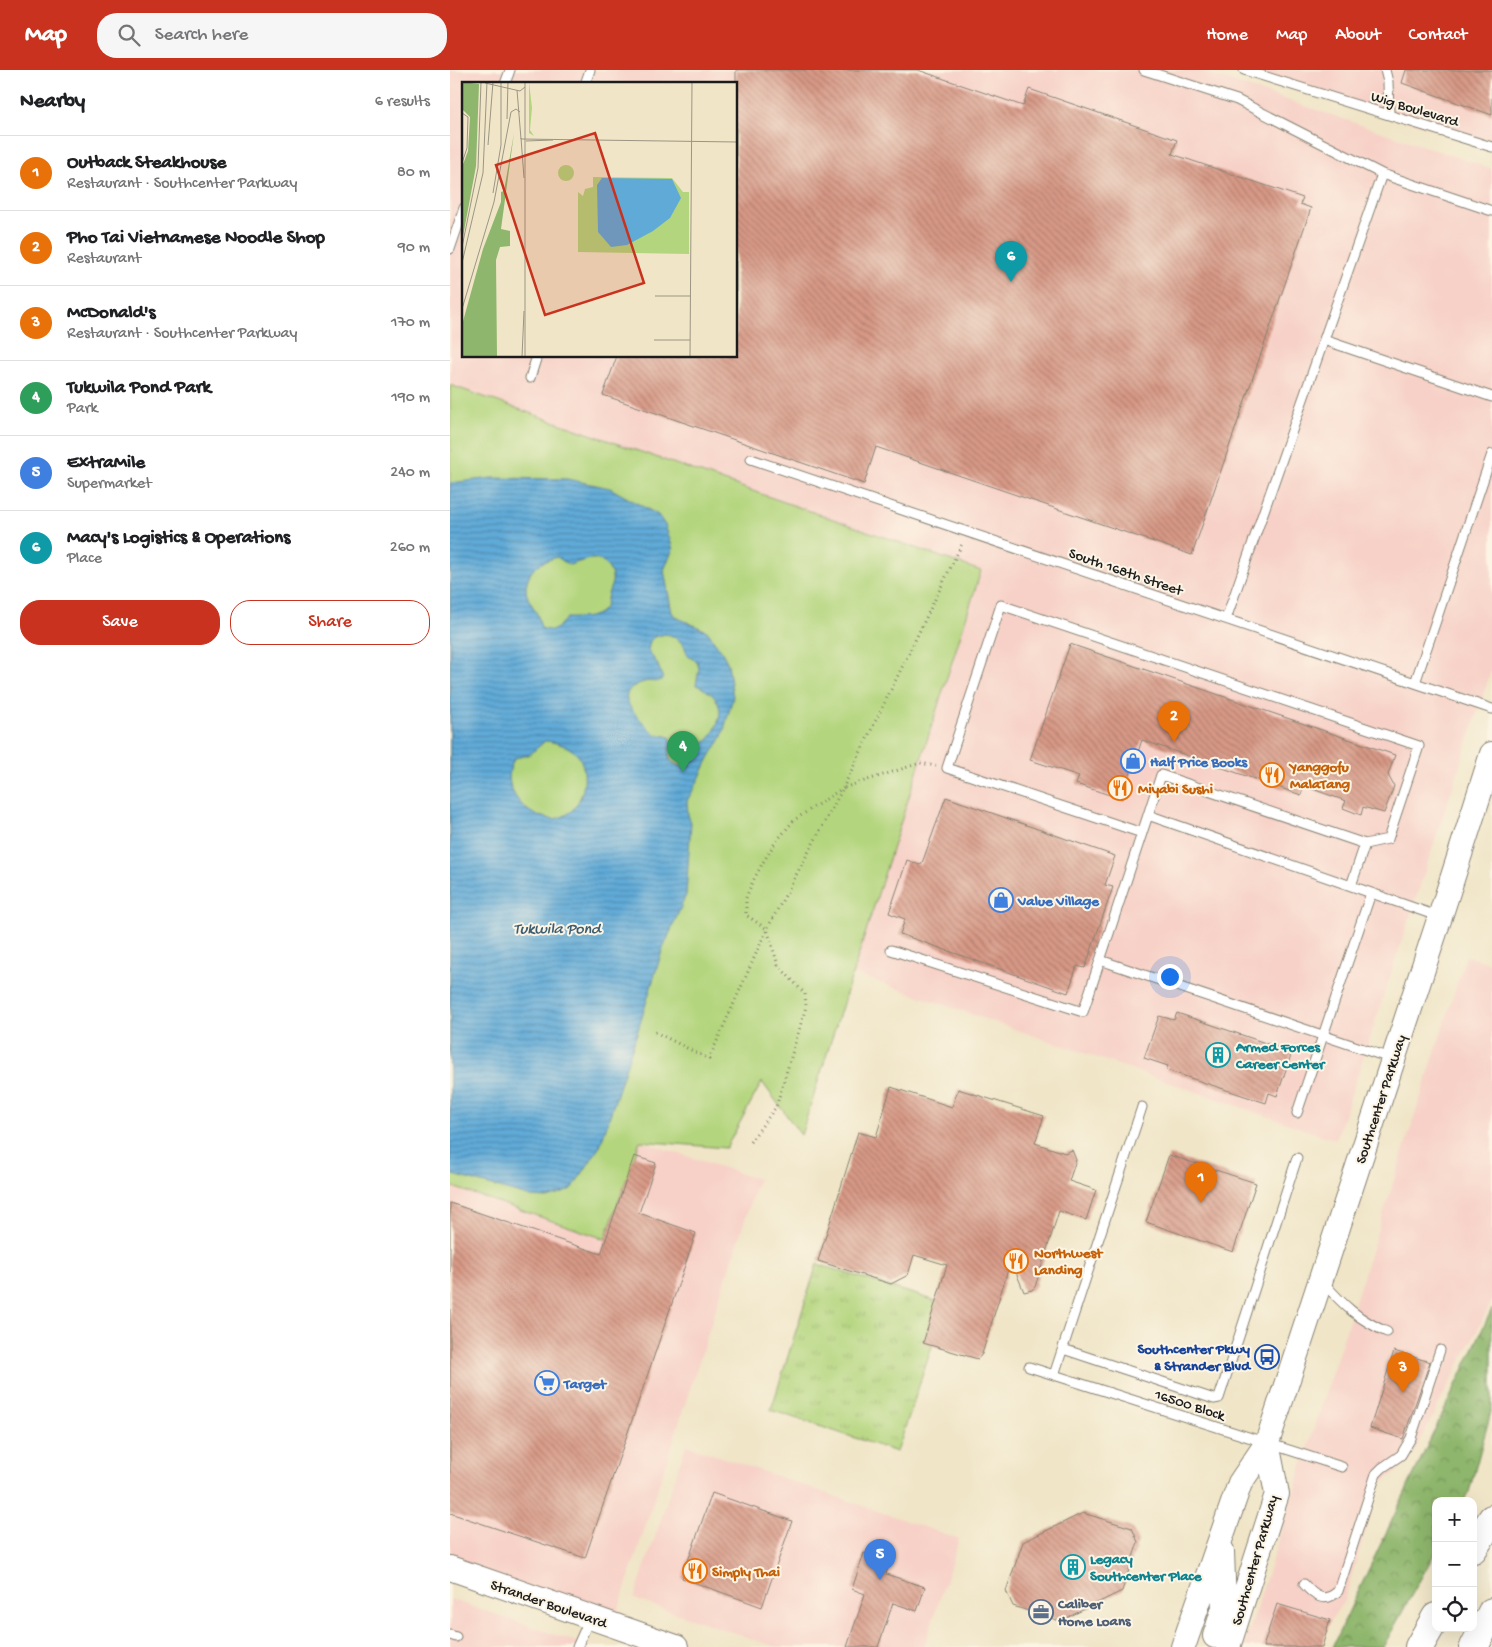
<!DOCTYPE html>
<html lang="en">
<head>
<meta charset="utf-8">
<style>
  :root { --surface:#fff; --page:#f6f6f6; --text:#202124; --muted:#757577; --line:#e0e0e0; --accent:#c8321e }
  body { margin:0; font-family:"Gochi Hand",sans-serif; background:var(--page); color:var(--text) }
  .controls { position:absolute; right:15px; bottom:15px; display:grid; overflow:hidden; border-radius:10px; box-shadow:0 5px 20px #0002 }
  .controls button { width:45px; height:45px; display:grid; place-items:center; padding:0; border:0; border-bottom:1px solid var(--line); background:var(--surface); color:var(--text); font:25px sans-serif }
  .you { position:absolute; left:719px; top:906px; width:18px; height:18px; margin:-12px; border:4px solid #fff; border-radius:50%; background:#1a73e8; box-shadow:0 0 0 8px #1a73e833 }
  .badge { display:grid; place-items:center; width:32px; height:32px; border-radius:50%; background:var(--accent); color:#fff; font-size:16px; font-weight:700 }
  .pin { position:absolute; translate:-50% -41px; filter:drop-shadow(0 1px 2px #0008) }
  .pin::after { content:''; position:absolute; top:26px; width:18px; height:15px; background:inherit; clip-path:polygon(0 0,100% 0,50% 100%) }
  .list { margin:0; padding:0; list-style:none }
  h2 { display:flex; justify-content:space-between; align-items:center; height:65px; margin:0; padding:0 20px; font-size:21px }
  h2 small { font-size:16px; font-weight:400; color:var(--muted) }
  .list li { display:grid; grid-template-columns:32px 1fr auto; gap:15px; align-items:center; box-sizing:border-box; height:75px; padding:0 20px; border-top:1px solid var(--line) }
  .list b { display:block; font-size:19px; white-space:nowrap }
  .list p { margin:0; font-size:16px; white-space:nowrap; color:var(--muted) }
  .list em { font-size:16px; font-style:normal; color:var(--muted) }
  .actions { display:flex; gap:10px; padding:15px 20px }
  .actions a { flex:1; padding:11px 0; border:1px solid var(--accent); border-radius:20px; text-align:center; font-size:18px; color:var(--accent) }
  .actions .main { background:var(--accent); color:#fff }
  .icon { flex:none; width:28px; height:28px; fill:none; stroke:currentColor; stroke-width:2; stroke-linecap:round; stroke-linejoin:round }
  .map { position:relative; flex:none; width:1042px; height:1577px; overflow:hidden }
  header { display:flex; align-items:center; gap:30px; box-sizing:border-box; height:70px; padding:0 25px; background:var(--accent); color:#fff }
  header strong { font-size:24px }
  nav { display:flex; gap:28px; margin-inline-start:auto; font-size:18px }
  .search { width:350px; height:45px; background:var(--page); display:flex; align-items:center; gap:12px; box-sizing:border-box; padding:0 18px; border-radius:20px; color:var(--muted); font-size:19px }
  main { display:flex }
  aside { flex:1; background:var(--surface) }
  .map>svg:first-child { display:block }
</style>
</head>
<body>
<header>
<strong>Map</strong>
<div class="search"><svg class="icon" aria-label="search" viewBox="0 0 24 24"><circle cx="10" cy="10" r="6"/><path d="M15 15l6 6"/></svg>Search here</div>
<nav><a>Home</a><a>Map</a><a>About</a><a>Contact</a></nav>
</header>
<main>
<aside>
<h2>Nearby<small>6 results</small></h2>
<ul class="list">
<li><span class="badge" style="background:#e8710a">1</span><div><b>Outback Steakhouse</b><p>Restaurant · Southcenter Parkway</p></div><em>80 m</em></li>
<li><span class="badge" style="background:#e8710a">2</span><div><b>Pho Tai Vietnamese Noodle Shop</b><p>Restaurant</p></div><em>90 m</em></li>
<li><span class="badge" style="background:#e8710a">3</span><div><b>McDonald's</b><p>Restaurant · Southcenter Parkway</p></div><em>170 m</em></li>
<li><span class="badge" style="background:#2e9e5b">4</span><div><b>Tukwila Pond Park</b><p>Park</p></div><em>190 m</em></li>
<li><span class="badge" style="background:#3f7fe0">5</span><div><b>ExtraMile</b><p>Supermarket</p></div><em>240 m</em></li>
<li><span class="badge" style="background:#0f9aa8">6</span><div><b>Macy's Logistics &amp; Operations</b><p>Place</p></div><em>260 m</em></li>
</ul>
<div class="actions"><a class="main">Save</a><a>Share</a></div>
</aside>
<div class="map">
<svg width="1042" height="1577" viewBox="0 0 1042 1577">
  <defs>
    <pattern id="grass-tufts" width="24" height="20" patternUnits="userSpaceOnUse" patternTransform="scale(1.25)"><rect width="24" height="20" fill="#b3d57d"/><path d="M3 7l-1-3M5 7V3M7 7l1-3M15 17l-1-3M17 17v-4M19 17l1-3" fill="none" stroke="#99b66b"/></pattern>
    <pattern id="forest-crowns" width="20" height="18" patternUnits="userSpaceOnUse" patternTransform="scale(1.25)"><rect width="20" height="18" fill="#8eb66c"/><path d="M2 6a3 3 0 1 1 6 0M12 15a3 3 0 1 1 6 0" fill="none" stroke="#739358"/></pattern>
    <pattern id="water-rules" width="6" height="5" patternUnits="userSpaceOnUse" patternTransform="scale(1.25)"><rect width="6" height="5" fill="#60aad8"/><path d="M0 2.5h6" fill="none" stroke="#4e8aae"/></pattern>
    <pattern id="building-back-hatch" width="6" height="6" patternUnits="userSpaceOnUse" patternTransform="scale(1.25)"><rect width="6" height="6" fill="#d89986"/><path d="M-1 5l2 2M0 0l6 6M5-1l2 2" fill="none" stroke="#ae7c6d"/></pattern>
  </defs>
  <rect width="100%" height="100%" fill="#fcf5e5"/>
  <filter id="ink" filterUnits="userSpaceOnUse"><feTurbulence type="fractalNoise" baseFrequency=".02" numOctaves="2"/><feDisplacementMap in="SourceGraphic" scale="10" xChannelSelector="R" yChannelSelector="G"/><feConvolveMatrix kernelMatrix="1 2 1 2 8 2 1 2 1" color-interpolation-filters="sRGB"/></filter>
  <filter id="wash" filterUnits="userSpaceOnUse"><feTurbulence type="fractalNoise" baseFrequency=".0096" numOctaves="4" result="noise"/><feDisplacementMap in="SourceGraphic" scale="20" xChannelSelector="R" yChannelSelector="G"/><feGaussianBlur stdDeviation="1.12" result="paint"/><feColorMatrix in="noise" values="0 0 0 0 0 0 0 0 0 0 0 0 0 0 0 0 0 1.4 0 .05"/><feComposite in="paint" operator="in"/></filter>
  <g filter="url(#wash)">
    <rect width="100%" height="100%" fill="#f0e5c7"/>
    <path fill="#f7d1c7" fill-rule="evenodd" d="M0,0H747L1042,99V598L886,1070L402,903L531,501L0,315ZM14,14H286V286H14Z
      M794,0H1042V77Z
      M1016,886L1042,894V1231L959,1392L930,1414L894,1531L882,1548L872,1577H794Z
      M190,1071L308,1109L163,1556L0,1500V1116L154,1169Z
      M236,1375L509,1469L474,1577H326L184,1529Z
      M0,1529L141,1577H0Z"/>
    <path fill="url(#grass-tufts)" stroke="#68784c" d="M367,1194L496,1234L447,1382L321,1340Z"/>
    <path fill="url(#forest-crowns)" stroke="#556944" d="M1042,1239V1338L1019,1422L1014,1431H986V1481L933,1577H882Z"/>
    <path fill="#b3d57d" stroke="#68784c" d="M0,315L531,501L351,1065L312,1012L276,1078L190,1071L155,1169L0,1116Z"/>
    <path fill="url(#water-rules)" stroke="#3e637a" fill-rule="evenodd" d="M42,408L117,409L160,418L208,445L215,455L223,479L214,500L222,543L228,548L257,561L272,582L278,594L283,627L272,667L259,688L249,709L237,731L238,745L241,752L236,825L212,881L189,957L150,1076L132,1104L121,1119L113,1123L98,1128L81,1127L0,1104V413ZM107,487L119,495C127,493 138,488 146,489C156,491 164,503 162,513C161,517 159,520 158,524C156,530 157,538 151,542C142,549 128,548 117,548C106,557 108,564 91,558C90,554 89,549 88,546C81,531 71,524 79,506C85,494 95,491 107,487ZM215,564C226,565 237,575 237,586L247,591L249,599L246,615C255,619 266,625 269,636C273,649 261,672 249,676C245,685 245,691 236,697C208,692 225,682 220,667L217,666L206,665C192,650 155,623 194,612C202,610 206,614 213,609L208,595L198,580L200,571L204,567ZM95,671C106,672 123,677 129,687C141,706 132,743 108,748C103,750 98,748 93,747C81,745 70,735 64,724C57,713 58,698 65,688L79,685Z"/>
    <g id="blocks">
      <path fill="url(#building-back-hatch)" d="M286,0H468L573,36L579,19L727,70L722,84L853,128L850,134L861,138L742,485L426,377L414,414L153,325L167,286H286Z
        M956,0H1042V45L952,13Z
        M620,574L945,685L938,705L944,716L934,743L913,737L911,745L893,738L896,731L854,716L851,725L692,670L672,729L626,714L629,706L580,690Z
        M496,727L665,786L655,815L663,817L635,898L627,896L618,923L450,864L455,849L439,843L457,790L470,795L471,793H472Z
        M727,943L842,982L827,1026L819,1023L816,1033L716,1000L718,996L694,988L709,946L724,950Z
        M441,1017L502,1037L508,1019L594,1046L585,1073L615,1083L622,1080L626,1090L619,1111L646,1120L636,1150L609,1141L585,1217L582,1220L574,1222L561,1190L532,1284L528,1289L473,1273L497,1195L464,1185L458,1205L441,1214L368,1191L408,1062L426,1067Z
        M719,1085L806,1113L783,1182L696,1152Z
        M184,1086L206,1093L189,1143L246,1163L135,1488L0,1443V1133L151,1184Z
        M944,1281L980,1292L953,1369L920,1358Z
        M262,1423L342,1451L312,1537L232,1508Z
        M633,1443L682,1458L688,1472L672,1521L610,1551L563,1536L556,1521L573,1472Z
        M414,1483L440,1492L436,1504L475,1517L467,1541L443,1533L428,1577H397L415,1524L402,1519Z
        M827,1534L880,1550L872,1577H813Z"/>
    </g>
  </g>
  <g filter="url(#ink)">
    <use href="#blocks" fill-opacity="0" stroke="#868072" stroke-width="1"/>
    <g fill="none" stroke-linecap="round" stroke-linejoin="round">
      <defs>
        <path id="lane" d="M694,0L787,30L932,104L776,549
          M794,0L1042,77
          M935,0L938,12L939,44
          M55,14L60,0
          M135,14L140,0
          M932,104L1042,141
          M0,179L14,138
          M874,270L1042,327
          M80,308L87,286
          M301,389L1042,639
          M965,613L1042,384
          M698,745L711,705L915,774L901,816
          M692,763L497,698L551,535L969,676L938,769L915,774
          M441,880L633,942L698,745L990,847
          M650,890L943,989
          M847,1043L921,823
          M873,1212C893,1235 909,1250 937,1262
          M613,1279L764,1329L769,1328L847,1088
          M579,1297L892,1397
          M604,1305L692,1037
          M854,1514C864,1526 875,1534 888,1521L926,1404L932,1398L951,1385L961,1368L990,1280
          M0,1565L6,1567
          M127,1577L140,1548"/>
        <path id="secondary" d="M0,1498L226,1577
          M765,1566L774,1538L772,1481
          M733,1577L790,1413L817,1373L990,847L1042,684
          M778,1577L827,1424L817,1373"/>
        <path id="highway" d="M1023,1479L1042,1449
          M969,1577L986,1547
          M1024,1577L1042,1542"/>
      </defs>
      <use href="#lane" stroke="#868072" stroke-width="11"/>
      <use href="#secondary" stroke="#868072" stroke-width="26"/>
      <use href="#highway" stroke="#868072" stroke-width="30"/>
      <path stroke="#868072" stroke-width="3" stroke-dasharray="1 4" stroke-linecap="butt" d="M205,962L259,989L317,859L296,845V828L301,815L312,794L325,773L344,750L393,718L512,474
        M300,1072L326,1037L356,937L355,924L328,895L317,859L393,718L470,693L486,696"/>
      <use href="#lane" stroke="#fff" stroke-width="9"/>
      <use href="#secondary" stroke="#fff" stroke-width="24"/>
      <use href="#highway" stroke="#fff" stroke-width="28"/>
    </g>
  </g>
  <defs>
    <symbol id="shop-ring" viewBox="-11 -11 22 22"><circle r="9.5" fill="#fcf5e5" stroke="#3f7fe0" stroke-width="1.5"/><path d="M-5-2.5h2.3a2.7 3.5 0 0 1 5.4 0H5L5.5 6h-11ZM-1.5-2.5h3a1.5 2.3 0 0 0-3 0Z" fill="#3f7fe0"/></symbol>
    <symbol id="restaurant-ring" viewBox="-11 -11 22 22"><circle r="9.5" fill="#fcf5e5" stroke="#e8710a" stroke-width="1.5"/><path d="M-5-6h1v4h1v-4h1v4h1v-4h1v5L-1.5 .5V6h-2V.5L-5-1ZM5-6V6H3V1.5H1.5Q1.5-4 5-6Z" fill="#e8710a"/></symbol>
    <symbol id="building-ring" viewBox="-11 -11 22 22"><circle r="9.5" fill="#fcf5e5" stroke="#0f9aa8" stroke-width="1.5"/><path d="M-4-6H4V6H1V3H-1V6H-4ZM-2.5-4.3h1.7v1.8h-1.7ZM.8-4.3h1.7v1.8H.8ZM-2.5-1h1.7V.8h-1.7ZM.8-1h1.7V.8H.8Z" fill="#0f9aa8"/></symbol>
    <symbol id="bus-ring" viewBox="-11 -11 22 22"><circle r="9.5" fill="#fcf5e5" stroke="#1a4fb4" stroke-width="1.5"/><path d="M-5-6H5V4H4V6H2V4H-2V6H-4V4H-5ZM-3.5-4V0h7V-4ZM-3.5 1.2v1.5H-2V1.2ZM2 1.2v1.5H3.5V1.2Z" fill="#1a4fb4"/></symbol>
    <symbol id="supermarket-ring" viewBox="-11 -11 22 22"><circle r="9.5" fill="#fcf5e5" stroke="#3f7fe0" stroke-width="1.5"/><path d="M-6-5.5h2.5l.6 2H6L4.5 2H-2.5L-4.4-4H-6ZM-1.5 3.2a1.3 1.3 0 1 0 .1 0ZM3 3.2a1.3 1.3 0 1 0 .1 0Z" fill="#3f7fe0"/></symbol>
    <symbol id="office-ring" viewBox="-11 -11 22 22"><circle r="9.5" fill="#fcf5e5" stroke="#5c6f8a" stroke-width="1.5"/><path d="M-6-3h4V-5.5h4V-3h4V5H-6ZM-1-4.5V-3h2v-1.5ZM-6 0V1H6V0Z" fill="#5c6f8a"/></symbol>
  </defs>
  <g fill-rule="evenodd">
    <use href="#shop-ring" x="669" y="677" width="28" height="28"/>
    <use href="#restaurant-ring" x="808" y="691" width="28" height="28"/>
    <use href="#restaurant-ring" x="656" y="704" width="28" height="28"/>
    <use href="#shop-ring" x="537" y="816" width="28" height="28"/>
    <use href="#building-ring" x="754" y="971" width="28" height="28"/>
    <use href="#restaurant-ring" x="552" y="1177" width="28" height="28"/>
    <use href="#bus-ring" x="803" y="1273" width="28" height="28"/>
    <use href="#supermarket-ring" x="83" y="1299" width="28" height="28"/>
    <use href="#building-ring" x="609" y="1483" width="28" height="28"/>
    <use href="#restaurant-ring" x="231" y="1487" width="28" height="28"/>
    <use href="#office-ring" x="577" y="1528" width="28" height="28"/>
  </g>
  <g text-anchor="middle" stroke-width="4" stroke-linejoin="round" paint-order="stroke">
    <g font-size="15" fill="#1c1c1c" stroke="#fcf5e5">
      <text transform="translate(965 38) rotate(17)" y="5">Wig Boulevard</text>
      <text transform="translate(676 501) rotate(19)" y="5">South 168th Street</text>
      <text transform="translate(930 1029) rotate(-72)" y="5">Southcenter Parkway</text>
      <text transform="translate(740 1334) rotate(18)" y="5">16500 Block</text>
      <text transform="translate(804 1490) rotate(-74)" y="5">Southcenter Parkway</text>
      <text transform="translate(99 1533) rotate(19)" y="5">Strander Boulevard</text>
    </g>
    <g font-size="15" font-weight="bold" fill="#366cbe" stroke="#fcf5e5" text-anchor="start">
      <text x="700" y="696">Half Price Books</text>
      <text x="568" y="835">Value Village</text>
      <text x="114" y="1318">Target</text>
    </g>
    <g font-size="15" font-weight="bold" fill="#c56008" stroke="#fcf5e5" text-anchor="start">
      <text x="840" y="701">Yanggofu<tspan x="840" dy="17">MalaTang</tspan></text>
      <text x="688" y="723">Miyabi Sushi</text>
      <text x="584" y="1187">Northwest<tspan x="584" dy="17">Landing</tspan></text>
      <text x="262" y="1506">Simply Thai</text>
    </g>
    <g font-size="15" font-weight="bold" fill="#0d838f" stroke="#fcf5e5" text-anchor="start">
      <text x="786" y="981">Armed Forces<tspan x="786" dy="17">Career Center</tspan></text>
      <text x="640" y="1493">Legacy<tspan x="640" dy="17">Southcenter Place</tspan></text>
    </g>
    <g font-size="15" font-weight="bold" fill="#164399" stroke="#fcf5e5" text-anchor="end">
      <text x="800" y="1283">Southcenter Pkwy<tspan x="800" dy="17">&amp; Strander Blvd</tspan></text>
    </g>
    <g font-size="15" font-weight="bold" fill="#4e5e75" stroke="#fcf5e5" text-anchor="start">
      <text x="608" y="1538">Caliber<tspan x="608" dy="17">Home Loans</tspan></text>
    </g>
    <g font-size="16" font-style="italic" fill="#3b5c71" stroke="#fcf5e5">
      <text x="107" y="863">Tukwila Pond</text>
    </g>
  </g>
  <g transform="translate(12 12)">
    <rect width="275" height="275" fill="#f0e5c7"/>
    <path d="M67,0L70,26L68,48L72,54L67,51ZM96 91a8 8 0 1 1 16 0a8 8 0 1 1-16 0Z" fill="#b3d57d"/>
    <path d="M0,0L17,2L14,84L0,160V85L6,69L8,35L0,27ZM52,51L39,147L48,149V164L38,165L34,178L35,275H0V243L21,167L39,120V110L42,109Z" fill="#8eb66c"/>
    <path d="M131,95L210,96L221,110H227V172L116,170V110L121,114L123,107L131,105Z" fill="#b3d57d"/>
    <path d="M140,96L210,97L219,116L208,136L191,149L165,163L149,165L136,150L135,103Z" fill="#60aad8"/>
    <path fill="none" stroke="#9b9583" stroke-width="1" d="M23,1L58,9L63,5M55,8L59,57M0,31L6,35L5,66L0,81M45,37L46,0M59,56L62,96M59,57L275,60M64,59L91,58M26,63L31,0M31,111L39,63V0M0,165L16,86L19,0M0,181L21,91L25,0M193,214H229M0,227L32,120L49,30L54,27L58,30M192,258H228M60,275L62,229M63,275V0M228,275L230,0"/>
    <path fill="#c8321e" fill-opacity="0.15" stroke="#c8321e" stroke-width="2.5" d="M133,51L182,201L83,233L34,83Z"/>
    <rect width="275" height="275" fill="none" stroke="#1c1c1c" stroke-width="2.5"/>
  </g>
</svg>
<div class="controls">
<button>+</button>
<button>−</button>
<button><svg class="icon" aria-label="locate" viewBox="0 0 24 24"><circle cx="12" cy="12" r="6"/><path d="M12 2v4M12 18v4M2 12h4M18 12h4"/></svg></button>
</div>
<div class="you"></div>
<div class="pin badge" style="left:751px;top:1133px;background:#e8710a">1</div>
<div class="pin badge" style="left:724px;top:672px;background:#e8710a">2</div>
<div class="pin badge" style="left:953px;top:1323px;background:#e8710a">3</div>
<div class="pin badge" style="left:233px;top:702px;background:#2e9e5b">4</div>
<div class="pin badge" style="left:430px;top:1510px;background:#3f7fe0">5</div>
<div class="pin badge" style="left:561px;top:212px;background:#0f9aa8">6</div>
</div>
</main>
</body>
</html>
